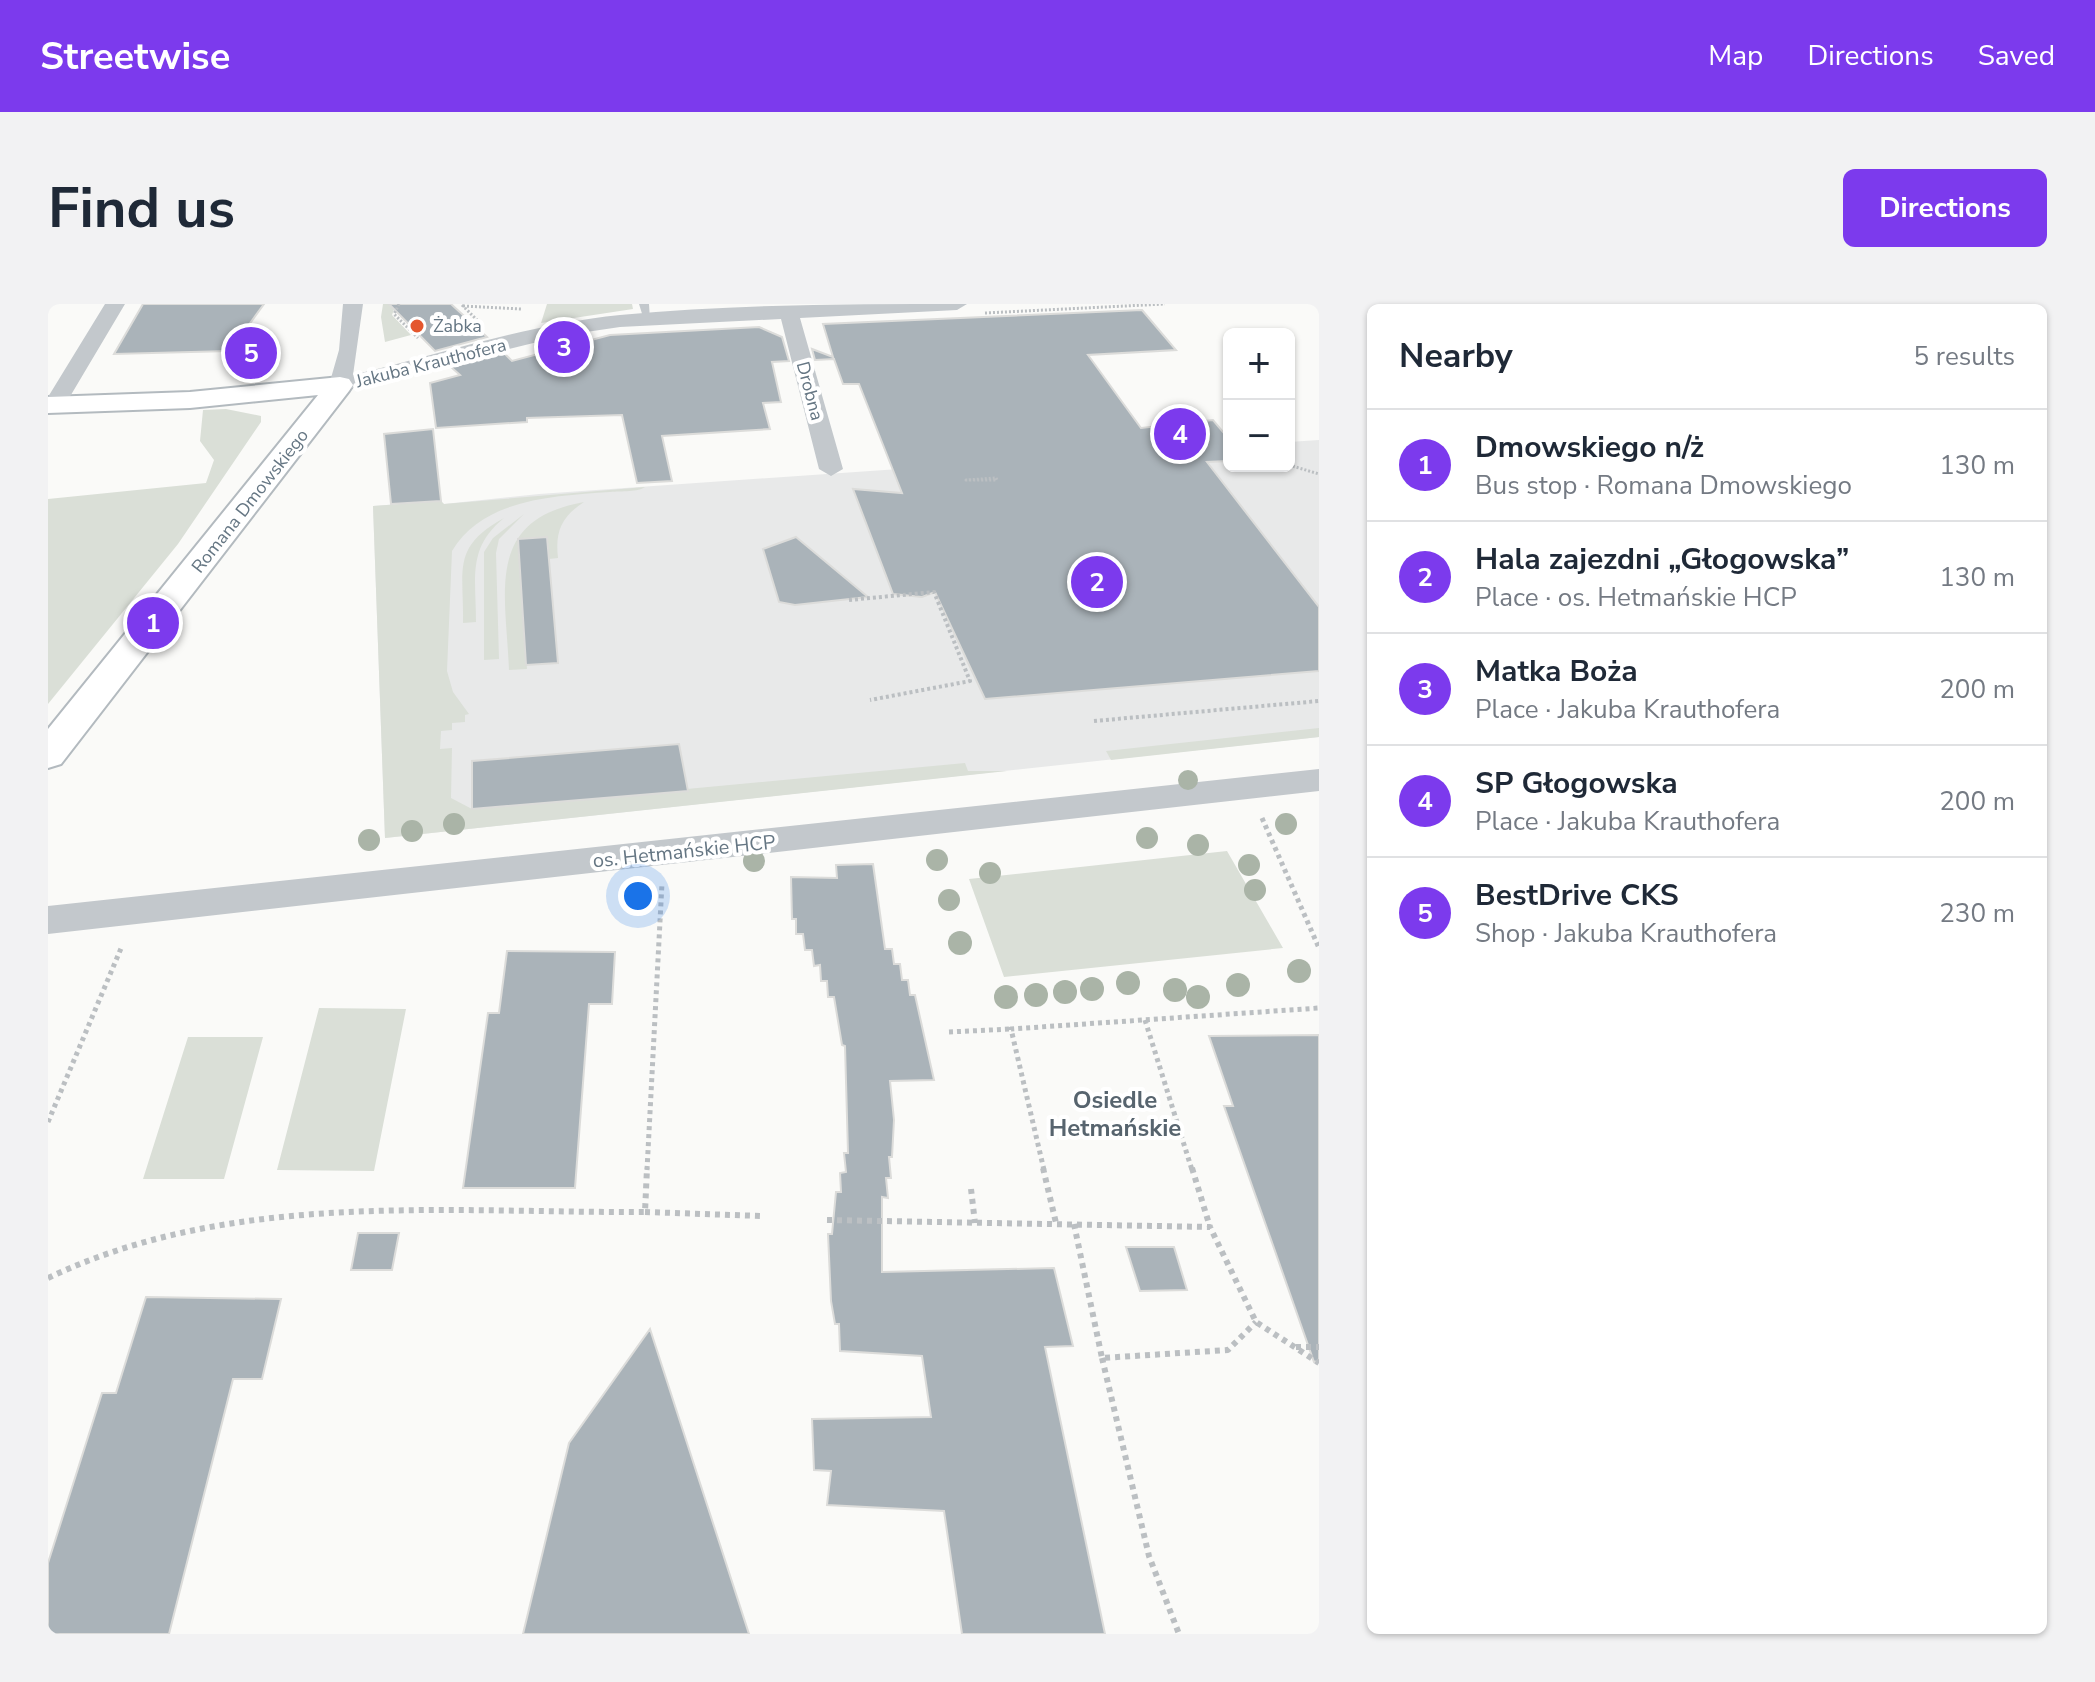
<!DOCTYPE html>
<html lang="en">
<head>
<meta charset="utf-8">
<style>
  :root { --surface:#fff; --page:#f2f2f3; --text:#1f2937; --muted:#747a83; --line:#e0e1e3; --accent:#7c3aed }
  body { margin:0; font-family:"Nunito Sans",sans-serif; background:var(--page); color:var(--text) }
  .controls { position:absolute; right:24px; top:24px; display:grid; overflow:hidden; border-radius:12px; box-shadow:0 2px 6px #0004 }
  .controls button { width:72px; height:72px; display:grid; place-items:center; padding:0; border:0; border-bottom:2px solid var(--line); background:var(--surface); color:var(--text); font:40px sans-serif }
  .you { position:absolute; left:590px; top:592px; width:28px; height:28px; margin:-20px; border:6px solid #fff; border-radius:50%; background:#1a73e8; box-shadow:0 0 0 12px #1a73e833 }
  .badge { display:grid; place-items:center; width:52px; height:52px; border-radius:50%; background:var(--accent); color:#fff; font-size:26px; font-weight:700 }
  .pin { position:absolute; translate:-50% -50%; border:4px solid #fff; box-shadow:0 2px 8px #0006 }
  .list { margin:0; padding:0; list-style:none }
  h2 { display:flex; justify-content:space-between; align-items:center; height:104px; margin:0; padding:0 32px; font-size:34px }
  h2 small { font-size:26px; font-weight:400; color:var(--muted) }
  .list li { display:grid; grid-template-columns:52px 1fr auto; gap:24px; align-items:center; box-sizing:border-box; height:112px; padding:0 32px; border-top:2px solid var(--line) }
  .list b { display:block; font-size:30px; white-space:nowrap }
  .list p { margin:0; font-size:26px; white-space:nowrap; color:var(--muted) }
  .list em { font-size:26px; font-style:normal; color:var(--muted) }
  .map { position:relative; flex:none; width:1271px; height:1330px; overflow:hidden; border-radius:12px }
  header { display:flex; align-items:center; gap:48px; box-sizing:border-box; height:112px; padding:0 40px; background:var(--accent); color:#fff }
  header strong { font-size:38px }
  nav { display:flex; gap:44px; margin-inline-start:auto; font-size:28px }
  .intro { display:flex; align-items:center; justify-content:space-between; box-sizing:border-box; height:192px; padding:0 48px }
  h1 { margin:0; font-size:56px }
  .button { padding:20px 36px; border-radius:12px; background:var(--accent); color:#fff; font-size:28px; font-weight:700 }
  main { display:flex; gap:48px; padding:0 48px }
  aside { flex:1; background:var(--surface); border-radius:12px; box-shadow:0 2px 6px #0004 }
  .map>svg:first-child { display:block }
</style>
</head>
<body>
<header>
<strong>Streetwise</strong>
<nav><a>Map</a><a>Directions</a><a>Saved</a></nav>
</header>
<div class="intro"><h1>Find us</h1><a class="button">Directions</a></div>
<main>
<div class="map">
<svg width="1271" height="1330" viewBox="0 0 1271 1330">
  <rect width="100%" height="100%" fill="#fafaf8"/>
  <path fill="#e8e9e9" d="M1271,136V433L337,534L325,202L393,197L396,200L491,190L1181,142V162H1241V138Z"/>
  <path fill="#dadfd7" d="M335,0H348L344,11L363,31L337,38L333,13Z
    M499,0H584L585,5L493,19Z
    M178,105L213,112V118L130,240L0,400V195L158,179L166,156L152,137L155,106Z
    M597,183C591,188 573,187 562,188C507,192 436,194 404,247L399,367L405,388L421,410L417,411V418L404,419V426L393,427L392,445L404,444L403,494L424,505L917,459L920,467H959L337,534L325,202L393,197L396,200Z
    M536,198C513,213 507,228 510,254L472,258L479,365L461,366C458,288 436,216 536,198Z
    M476,210L451,235L448,249L451,355L436,356V248L445,234Z
    M456,214C419,244 428,274 428,318L415,319C416,266 403,243 456,214Z
    M1271,424V433L1063,456L1058,447Z
    M1179,547L1235,644L956,673L921,575Z
    M271,704L358,705L326,867L229,866Z
    M140,733H215L176,875H95Z"/>
  <path fill="#aab3b9" stroke="#dcdcda" stroke-width="2" d="M95,0H216L182,47L66,50Z
    M341,0H403L439,33L387,47Z
    M1094,6L1128,46L1040,51L1093,124L1165,116L1181,135V157L1159,158L1271,303V367L937,395L887,288L874,293L845,290L805,185L854,189L811,80H795L786,55L767,56L764,45L785,53L775,20Z
    M711,23L734,33L741,57L724,58L733,98L715,99L722,125L614,132L624,177L589,179L574,111L479,114V118L388,124L382,79L412,71L403,63L456,49L464,57L562,31Z
    M385,125L393,197L343,200L336,130Z
    M499,233L510,359L478,361L470,235Z
    M748,233L820,293L747,301L731,298L715,245Z
    M631,440L640,487L424,505V457Z
    M825,560L837,645H844L846,660H852L854,676H860L862,691H867L886,776L842,777L846,816L844,853H841L843,874H838L840,894L834,893V968L1006,964L1025,1042L997,1043L1057,1330H914L896,1207L779,1201L783,1167L766,1166L764,1115L883,1113L874,1052L792,1047L791,1020H787L783,997L780,930H784L788,888H793L792,869L798,868L796,849H800L797,742L794,741L786,693H780L779,677H773L772,661L766,662L764,646H757L755,630H748V615H744L743,573L789,574L788,561Z
    M459,647L567,648L564,700H541L527,884H415L440,709H451Z
    M1271,731V1057L1266,1058L1176,802H1185L1161,732Z
    M310,929H351L344,966H303Z
    M1078,943H1126L1139,986L1092,987Z
    M98,993L233,995L214,1075H185L121,1330H0V1259L54,1089H68Z
    M602,1025L701,1330H475L521,1139Z"/>
  <g fill="none" stroke-linecap="round" stroke-linejoin="round">
    <defs>
      <path id="secondary" d="M292,73L301,75L305,81L301,87L13,460L0,464V425L270,91L142,104L0,109V93L142,88Z"/>
    </defs>
    <use href="#secondary" stroke="#b3babf" stroke-width="4"/>
    <path stroke="#bbbfc2" stroke-width="3" stroke-dasharray="2 2" stroke-linecap="butt" d="M351,0L346,10L370,34
      M414,1L429,16
      M415,2L473,5
      M937,9L1117,0
      M1241,161L1271,170
      M948,174L949,176H918Z"/>
    <path stroke="#bbbfc2" stroke-width="4" stroke-dasharray="3 3" stroke-linecap="butt" d="M801,296L886,288L922,377L822,396
      M1046,417L1271,397"/>
    <path stroke="#bbbfc2" stroke-width="5" stroke-dasharray="4 4" stroke-linecap="butt" d="M1214,514L1271,644
      M1097,716L1144,866
      M901,728L963,725
      M0,818L74,642
      M599,866L614,579
      M996,866L963,725L1271,704"/>
    <path stroke="#bbbfc2" stroke-width="6" stroke-dasharray="5 5" stroke-linecap="butt" d="M995,864L1008,919
      M1144,864L1162,923
      M923,885L927,919
      M597,908L714,912
      M779,916L1162,923L1208,1018L1271,1059
      M1026,920L1054,1054L1180,1046L1208,1018
      M0,974C185,886 398,909 597,908L599,864
      M1248,1043H1271
      M1054,1054L1101,1252L1131,1330"/>
    <path fill="#c3c8cc" fill-rule="evenodd" d="M591,0H601L602,16H596Z"/>
    <path fill="#c3c8cc" fill-rule="evenodd" d="M57,0H77L14,106H0V93Z
      M295,0H315L305,71C393,50 482,20 572,11C687,0 804,0 919,0L909,6L752,14L795,165L783,172L771,165L733,15L572,23L518,31L292,87L281,81L291,46Z
      M1271,465V487L0,630V602Z"/>
    <use href="#secondary" fill="#fff" fill-rule="evenodd"/>
  </g>
  <g fill="#aab4a7">
    <circle cx="1140" cy="476" r="10"/>
    <circle cx="406" cy="520" r="11"/>
    <circle cx="1238" cy="520" r="11"/>
    <circle cx="364" cy="527" r="11"/>
    <circle cx="1099" cy="534" r="11"/>
    <circle cx="321" cy="536" r="11"/>
    <circle cx="1150" cy="541" r="11"/>
    <circle cx="889" cy="556" r="11"/>
    <circle cx="706" cy="557" r="11"/>
    <circle cx="1201" cy="561" r="11"/>
    <circle cx="942" cy="569" r="11"/>
    <circle cx="1207" cy="586" r="11"/>
    <circle cx="901" cy="596" r="11"/>
    <circle cx="912" cy="639" r="12"/>
    <circle cx="1251" cy="667" r="12"/>
    <circle cx="1080" cy="679" r="12"/>
    <circle cx="1190" cy="681" r="12"/>
    <circle cx="1044" cy="685" r="12"/>
    <circle cx="1127" cy="686" r="12"/>
    <circle cx="1017" cy="688" r="12"/>
    <circle cx="988" cy="691" r="12"/>
    <circle cx="958" cy="693" r="12"/>
    <circle cx="1150" cy="693" r="12"/>
  </g>
  <circle fill="#e4572e" stroke="#fff" stroke-width="3" cx="369" cy="22" r="8"/>
  <g text-anchor="middle" stroke-width="8" stroke-linejoin="round" paint-order="stroke">
    <g font-size="18" fill="#657683" stroke="#fff" text-anchor="start">
      <text x="385" y="28">Żabka</text>
    </g>
    <g font-size="18" fill="#657683" stroke="#fff">
      <text transform="translate(383 59) rotate(-14)" y="6">Jakuba Krauthofera</text>
      <text transform="translate(762 87) rotate(75)" y="6">Drobna</text>
      <text transform="translate(202 197) rotate(-52)" y="6">Romana Dmowskiego</text>
    </g>
    <g font-size="20" fill="#657683" stroke="#fff">
      <text transform="translate(636 547) rotate(-6)" y="7">os. Hetmańskie HCP</text>
    </g>
    <g font-size="24" font-weight="bold" fill="#57646e" stroke="#fff">
      <text x="1067" y="804">Osiedle<tspan x="1067" dy="28">Hetmańskie</tspan></text>
    </g>
  </g>
</svg>
<div class="controls">
<button>+</button>
<button>−</button>
</div>
<div class="you"></div>
<div class="pin badge" style="left:105px;top:319px">1</div>
<div class="pin badge" style="left:1049px;top:278px">2</div>
<div class="pin badge" style="left:516px;top:43px">3</div>
<div class="pin badge" style="left:1132px;top:130px">4</div>
<div class="pin badge" style="left:203px;top:49px">5</div>
</div>
<aside>
<h2>Nearby<small>5 results</small></h2>
<ul class="list">
<li><span class="badge">1</span><div><b>Dmowskiego n/ż</b><p>Bus stop · Romana Dmowskiego</p></div><em>130 m</em></li>
<li><span class="badge">2</span><div><b>Hala zajezdni „Głogowska”</b><p>Place · os. Hetmańskie HCP</p></div><em>130 m</em></li>
<li><span class="badge">3</span><div><b>Matka Boża</b><p>Place · Jakuba Krauthofera</p></div><em>200 m</em></li>
<li><span class="badge">4</span><div><b>SP Głogowska</b><p>Place · Jakuba Krauthofera</p></div><em>200 m</em></li>
<li><span class="badge">5</span><div><b>BestDrive CKS</b><p>Shop · Jakuba Krauthofera</p></div><em>230 m</em></li>
</ul>
</aside>
</main>
</body>
</html>
